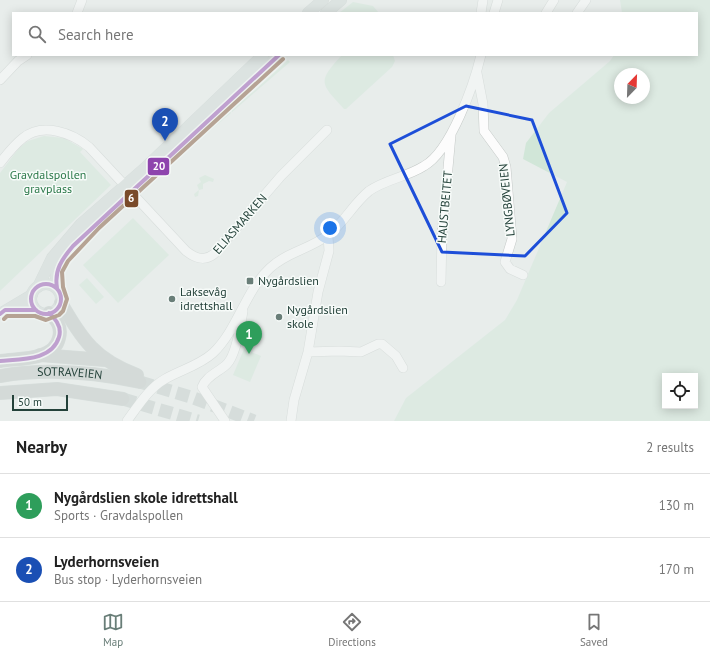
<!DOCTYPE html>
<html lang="en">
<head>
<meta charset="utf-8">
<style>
  :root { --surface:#fff; --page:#f6f6f6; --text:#222; --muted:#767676; --line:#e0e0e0; --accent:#697e78 }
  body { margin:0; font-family:"PT Sans",sans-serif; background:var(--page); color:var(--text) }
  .controls { position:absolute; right:12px; bottom:12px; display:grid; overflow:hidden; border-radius:0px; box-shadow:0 2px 10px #0003 }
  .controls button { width:36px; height:36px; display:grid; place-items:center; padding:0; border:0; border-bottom:1px solid var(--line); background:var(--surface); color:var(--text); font:20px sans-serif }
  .compass { position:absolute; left:614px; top:68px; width:36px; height:36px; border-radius:50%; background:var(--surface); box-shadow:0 2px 10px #0003; rotate:23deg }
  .scale { position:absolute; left:12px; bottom:10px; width:56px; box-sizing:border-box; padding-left:4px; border:2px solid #24423a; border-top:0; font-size:11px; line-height:14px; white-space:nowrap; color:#24423a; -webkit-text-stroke:3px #f7fbf9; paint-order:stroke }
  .you { position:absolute; left:330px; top:228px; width:14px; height:14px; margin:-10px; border:3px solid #fff; border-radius:50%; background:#1a73e8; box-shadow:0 0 0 6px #1a73e833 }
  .badge { display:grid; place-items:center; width:26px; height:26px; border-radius:50%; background:var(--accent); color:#fff; font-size:13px; font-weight:700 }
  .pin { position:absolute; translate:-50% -33px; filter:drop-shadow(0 1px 2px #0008) }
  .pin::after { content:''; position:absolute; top:21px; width:14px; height:12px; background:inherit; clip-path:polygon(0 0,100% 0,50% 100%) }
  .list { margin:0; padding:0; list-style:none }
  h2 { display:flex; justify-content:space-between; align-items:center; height:52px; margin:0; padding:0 16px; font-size:17px }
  h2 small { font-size:13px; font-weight:400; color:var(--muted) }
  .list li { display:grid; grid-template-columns:26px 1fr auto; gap:12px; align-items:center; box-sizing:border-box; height:64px; padding:0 16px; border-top:1px solid var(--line) }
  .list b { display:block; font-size:15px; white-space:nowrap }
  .list p { margin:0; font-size:13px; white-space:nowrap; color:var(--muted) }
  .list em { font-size:13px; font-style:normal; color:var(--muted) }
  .icon { flex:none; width:22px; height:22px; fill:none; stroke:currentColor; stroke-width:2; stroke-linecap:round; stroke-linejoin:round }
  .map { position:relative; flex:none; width:710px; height:421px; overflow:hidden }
  .search { position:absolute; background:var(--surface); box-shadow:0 2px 10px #0003; left:12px; right:12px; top:12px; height:44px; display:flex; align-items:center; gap:10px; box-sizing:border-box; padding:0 14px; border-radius:0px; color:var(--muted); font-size:15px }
  .sheet { height:180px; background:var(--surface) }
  nav { display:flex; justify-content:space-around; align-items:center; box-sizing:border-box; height:56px; border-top:1px solid var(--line); background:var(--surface); font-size:11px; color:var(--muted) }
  nav a { display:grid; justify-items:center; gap:2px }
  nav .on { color:var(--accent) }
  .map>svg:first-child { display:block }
</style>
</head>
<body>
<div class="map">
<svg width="710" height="421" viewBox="0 0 710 421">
  <rect width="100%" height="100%" fill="#e8edeb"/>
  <path fill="#d1e6d8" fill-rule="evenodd" d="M620,0H710V421H394L406,398L505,320L517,300L567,182L523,159L526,143L549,113L610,61L614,55H697V13H622ZM620,74H644V98H620ZM665,376H695V406H665Z
    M353,2L373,6L379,13H339Z
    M342,55H393L395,61L392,67L346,109H344C320,83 317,82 342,55Z
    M288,60L290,62L232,112L230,107L253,92Z
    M229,109L231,113L194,144L193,142Z
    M44,136L64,138L83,149L80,152L111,185L0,291V173L19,148L28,141Z
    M205,175L214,179L213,182L209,181L203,184V189L199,190L198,196L195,197L194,194L199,190L197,185L201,182L199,178Z
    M133,218L169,255L118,303L83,265Z
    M87,278L104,297L96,304L79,285Z
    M244,349L261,356L250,382L233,375Z"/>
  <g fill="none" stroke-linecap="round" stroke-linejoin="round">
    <path stroke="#c1cbc8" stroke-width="13" stroke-dasharray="13 6" stroke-linecap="butt" d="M140,382L191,397L254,421
      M123,399L198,421"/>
    <defs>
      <path id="minor" d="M77,13L82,0
        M481,13L483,0
        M494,13L498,0
        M546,13L554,0
        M577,13L586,0
        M477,73L483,104L484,131L503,157L506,167L512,239L505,262L510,269L523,275
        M0,80L18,61L27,55
        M0,163C7,154 14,145 23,138C43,122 72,133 89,147L186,251C195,258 204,262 214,254L281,176L327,130
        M441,282L442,234L451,135
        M308,352L339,351L361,352L378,344H382L396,356L403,368
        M127,421C138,406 149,388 165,379C181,370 200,365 213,353C238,329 245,291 270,268C287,252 310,249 328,235C344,223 353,204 369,191C386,179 407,177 424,166C451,151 474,84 481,55
        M225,421L202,387C206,376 219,372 227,364C236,355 241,324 243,311
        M291,421L294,400L308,352L318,292L329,251L328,236"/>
      <path id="major" d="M308,13L323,0
        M326,13L341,0
        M31 299a15 15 0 1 1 30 0a15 15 0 1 1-30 0Z
        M38,287L52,258L81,224L145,168L263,55
        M57,288C53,270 61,259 73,246L279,55
        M7,310H36
        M0,314L32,295"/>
      <g id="highway">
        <path d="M61,303C83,340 94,359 137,375"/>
        <path d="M40,355L105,360"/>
        <path d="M0,361C18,358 54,361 59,338C62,327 57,320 49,313"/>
        <path id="s1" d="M0,376C47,368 94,372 140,382"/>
        <path d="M0,393L57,389L123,399"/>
      </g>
    </defs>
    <use href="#minor" stroke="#c5cac8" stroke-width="10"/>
    <use href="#major" stroke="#c3ccc9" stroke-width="12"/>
    <use href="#highway" stroke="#c3ccc9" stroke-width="14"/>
    <use href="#minor" stroke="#fcfcfc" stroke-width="9"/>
    <use href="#major" stroke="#cfd7d5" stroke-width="11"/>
    <use href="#highway" stroke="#bcc4c2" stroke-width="13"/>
    <defs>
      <path id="bus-1" d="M31 299a15 15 0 1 1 30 0a15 15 0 1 1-30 0Z
        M57,288C54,270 62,259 73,246L279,55
        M0,314L5,310H36
        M0,361C20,359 52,361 59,337C62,327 56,319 49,313"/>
      <path id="bus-2" d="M4,319L7,316H35L46,320L59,315L63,311L67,299L63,287L62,272L68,261L99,228L283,59"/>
    </defs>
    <use href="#bus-1" stroke="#f7fbf9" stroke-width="7"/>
    <use href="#bus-2" stroke="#f7fbf9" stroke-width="7"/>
    <use href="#bus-1" stroke="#8e44ad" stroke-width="4"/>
    <use href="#bus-2" stroke="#7a4b2a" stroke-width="4"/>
  </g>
  <path d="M0 0H710V421H0ZM466,106L532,120L567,213L525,256L442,252L390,144Z" fill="#e8edeb" fill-opacity=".55" fill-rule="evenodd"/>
  <path fill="none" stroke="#1d4ed8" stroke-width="3" stroke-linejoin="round" d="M466,106L532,120L567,213L525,256L442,252L390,144Z"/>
  <g fill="#697e78" stroke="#f7fbf9" stroke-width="1.5">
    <rect x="246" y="277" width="8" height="8" rx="2"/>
    <circle cx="172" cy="299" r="4"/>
    <circle cx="279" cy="317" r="4"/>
  </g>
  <g text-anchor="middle" stroke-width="3" stroke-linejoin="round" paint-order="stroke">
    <g font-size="12" fill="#2d7a4b" stroke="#f7fbf9">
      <text x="48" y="179">Gravdalspollen<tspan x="48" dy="14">gravplass</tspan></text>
    </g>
    <g font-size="12" fill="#24423a" stroke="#f7fbf9">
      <text transform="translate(507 200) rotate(-96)" y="4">LYNGBØVEIEN</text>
      <text transform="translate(445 207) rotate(-85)" y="4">HAUSTBEITET</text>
      <text transform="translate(240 224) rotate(-49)" y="4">ELIASMARKEN</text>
      <text dy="4" stroke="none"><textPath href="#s1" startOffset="70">SOTRAVEIEN</textPath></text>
    </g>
    <g font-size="12" fill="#24423a" stroke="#f7fbf9" text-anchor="start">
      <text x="258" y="285">Nygårdslien</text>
      <text x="180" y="296">Laksevåg<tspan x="180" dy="14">idrettshall</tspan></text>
      <text x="287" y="314">Nygårdslien<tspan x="287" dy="14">skole</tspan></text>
    </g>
  </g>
  <g stroke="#f7fbf9" stroke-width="1.5">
    <rect x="147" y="157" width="23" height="19" rx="4" fill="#8e44ad"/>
    <rect x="124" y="189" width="15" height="19" rx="4" fill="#7a4b2a"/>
  </g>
  <g font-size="11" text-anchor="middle" font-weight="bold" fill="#fff">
    <text x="159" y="170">20</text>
    <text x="131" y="202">6</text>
  </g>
</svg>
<div class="controls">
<button><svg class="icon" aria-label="locate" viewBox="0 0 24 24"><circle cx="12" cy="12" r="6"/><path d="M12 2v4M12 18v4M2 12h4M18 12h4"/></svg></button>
</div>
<svg class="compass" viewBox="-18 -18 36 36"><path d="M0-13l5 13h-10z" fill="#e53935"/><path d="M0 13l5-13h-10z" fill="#767676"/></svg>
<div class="scale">50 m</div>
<div class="you"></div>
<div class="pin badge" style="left:249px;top:354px;background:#2e9e5b">1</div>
<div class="pin badge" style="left:165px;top:141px;background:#1a4fb4">2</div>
<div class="search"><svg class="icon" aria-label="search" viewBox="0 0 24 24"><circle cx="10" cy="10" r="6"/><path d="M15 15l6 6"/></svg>Search here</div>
</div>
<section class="sheet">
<h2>Nearby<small>2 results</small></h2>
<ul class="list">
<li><span class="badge" style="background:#2e9e5b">1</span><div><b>Nygårdslien skole idrettshall</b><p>Sports · Gravdalspollen</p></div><em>130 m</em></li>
<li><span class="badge" style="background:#1a4fb4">2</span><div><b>Lyderhornsveien</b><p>Bus stop · Lyderhornsveien</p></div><em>170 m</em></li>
</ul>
</section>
<nav>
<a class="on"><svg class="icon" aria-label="map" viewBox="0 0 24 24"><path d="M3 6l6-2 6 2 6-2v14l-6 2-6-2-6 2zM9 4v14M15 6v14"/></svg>Map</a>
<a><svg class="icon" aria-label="directions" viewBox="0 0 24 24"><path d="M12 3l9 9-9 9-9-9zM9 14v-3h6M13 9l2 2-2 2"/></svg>Directions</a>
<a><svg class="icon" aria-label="saved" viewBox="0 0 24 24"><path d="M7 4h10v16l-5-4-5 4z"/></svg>Saved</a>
</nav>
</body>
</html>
